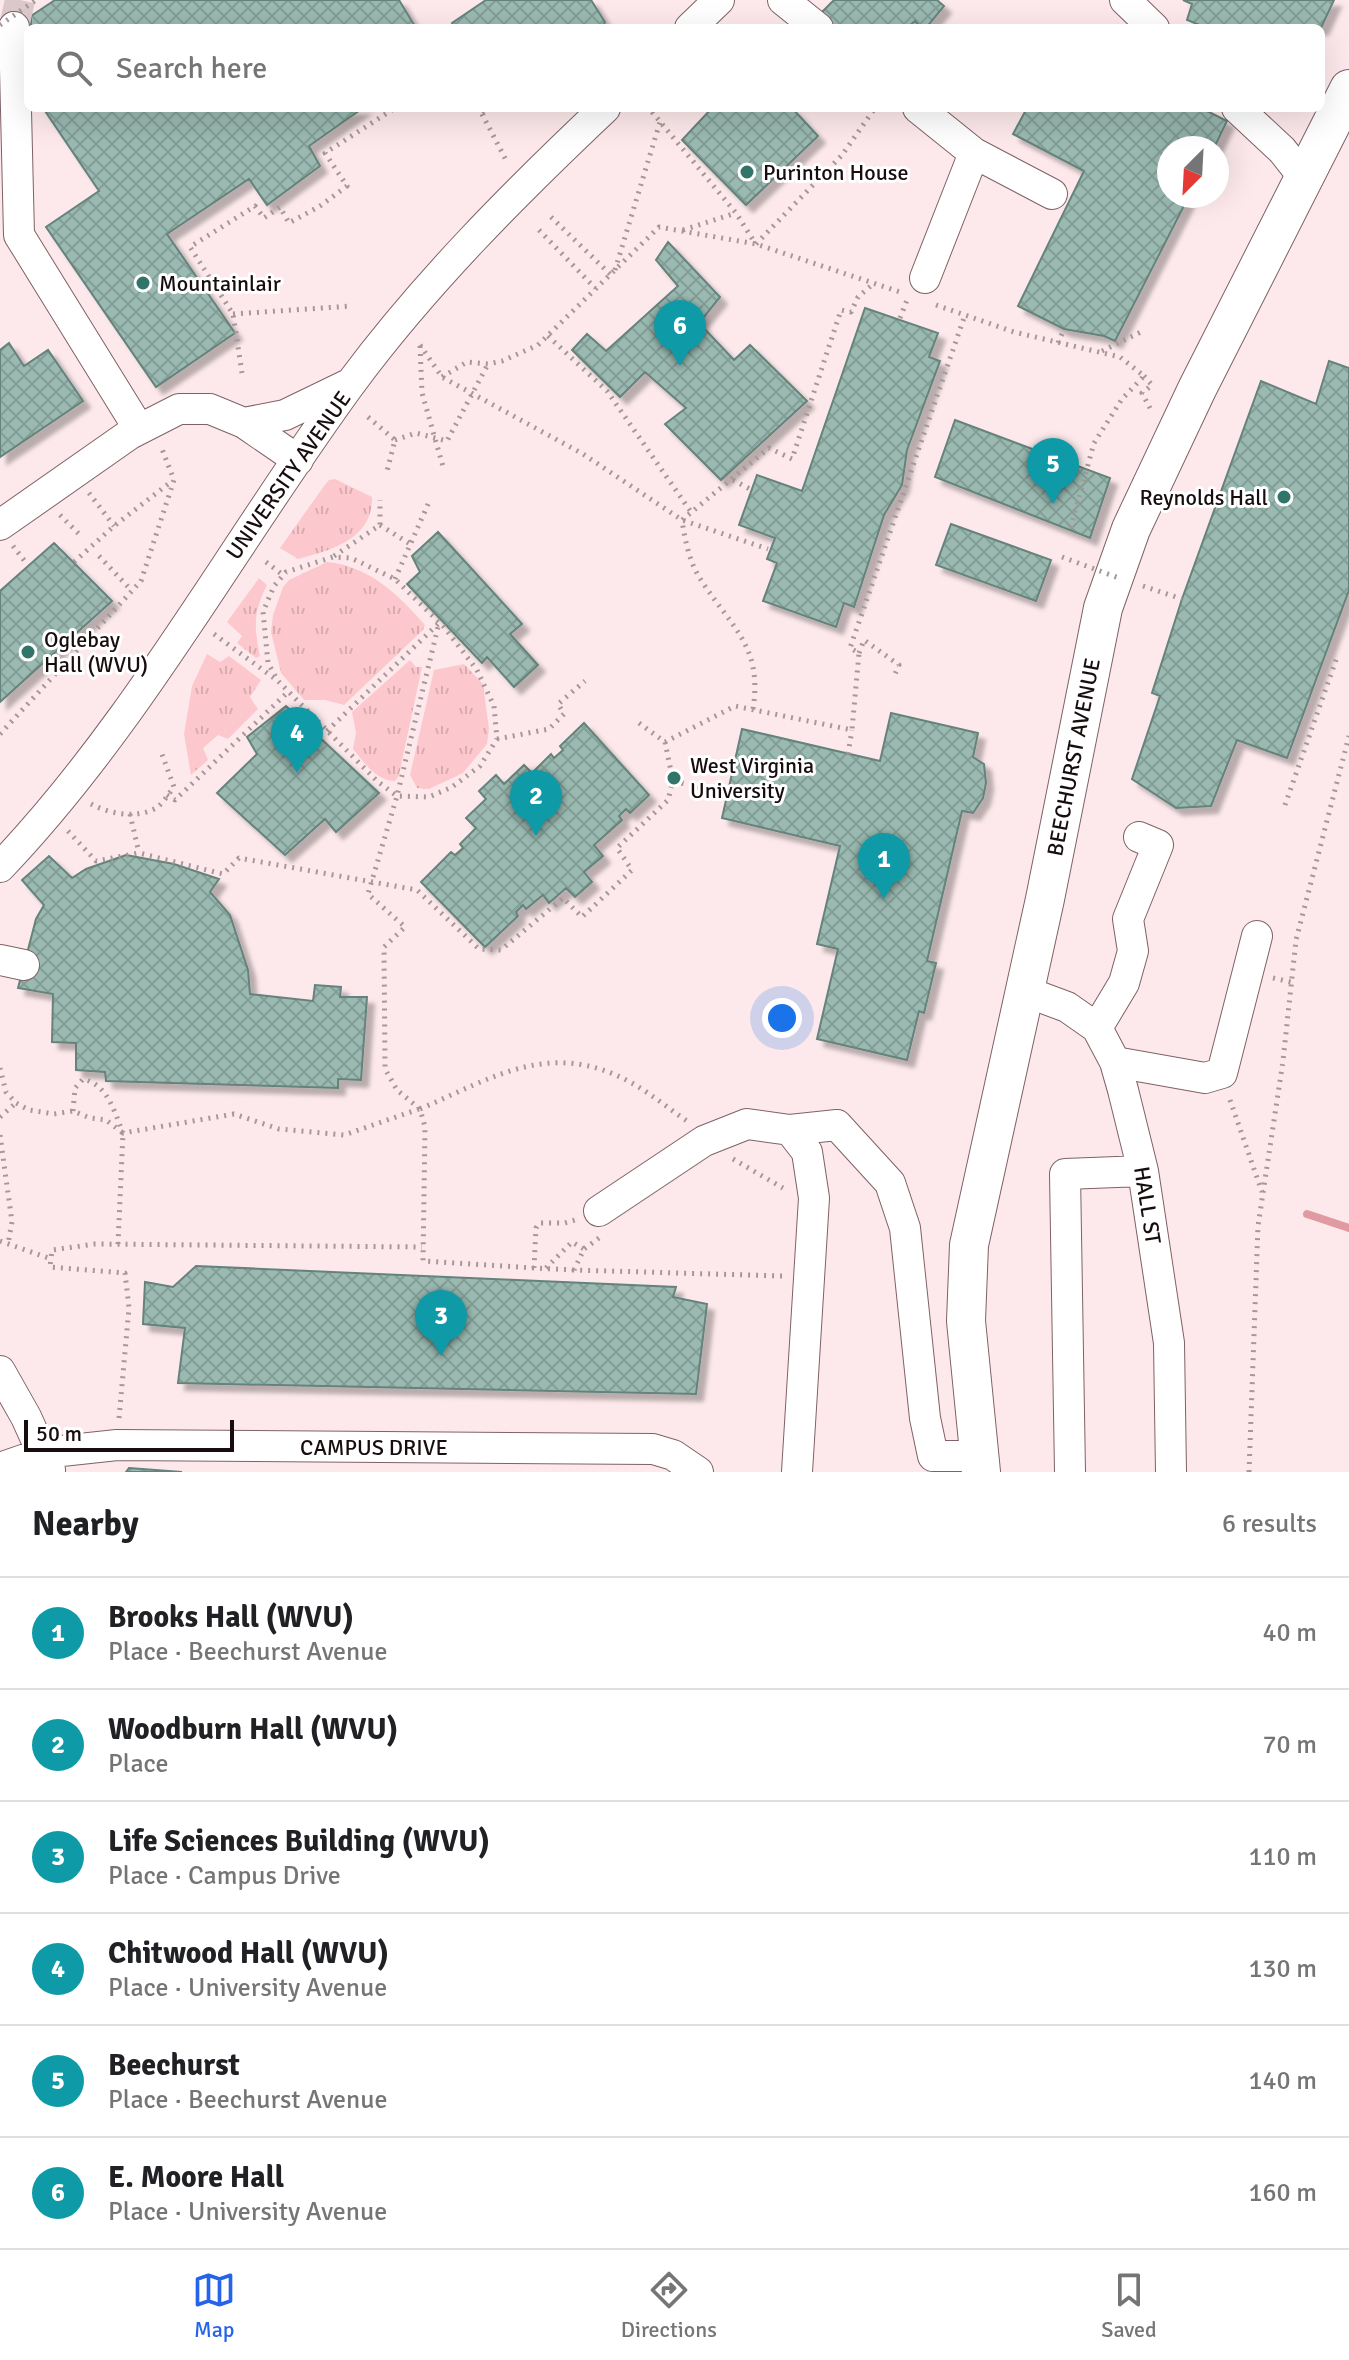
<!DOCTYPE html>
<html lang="en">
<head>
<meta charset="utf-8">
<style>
  :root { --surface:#fff; --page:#f6f6f6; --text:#202124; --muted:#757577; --line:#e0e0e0; --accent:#2563eb }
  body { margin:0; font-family:Signika,sans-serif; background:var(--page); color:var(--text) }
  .compass { position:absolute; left:1157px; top:136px; width:72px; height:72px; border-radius:50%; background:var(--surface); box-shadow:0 8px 32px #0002; rotate:204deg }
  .scale { position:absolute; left:24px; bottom:20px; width:210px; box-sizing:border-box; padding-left:8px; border:4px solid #170d0e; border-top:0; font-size:22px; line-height:28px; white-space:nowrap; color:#170d0e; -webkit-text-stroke:6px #fff; paint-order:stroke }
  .you { position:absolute; left:782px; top:1018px; width:28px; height:28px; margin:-20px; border:6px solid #fff; border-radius:50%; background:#1a73e8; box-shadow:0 0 0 12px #1a73e833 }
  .badge { display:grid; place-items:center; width:52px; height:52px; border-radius:50%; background:var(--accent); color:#fff; font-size:26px; font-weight:700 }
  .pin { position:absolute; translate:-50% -66px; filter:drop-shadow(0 2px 4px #0008) }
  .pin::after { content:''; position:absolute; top:42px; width:28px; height:24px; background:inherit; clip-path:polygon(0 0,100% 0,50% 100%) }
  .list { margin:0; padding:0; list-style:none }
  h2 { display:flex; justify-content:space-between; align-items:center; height:104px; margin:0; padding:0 32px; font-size:34px }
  h2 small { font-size:26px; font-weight:400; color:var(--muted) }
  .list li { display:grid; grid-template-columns:52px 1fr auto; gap:24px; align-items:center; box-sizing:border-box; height:112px; padding:0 32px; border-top:2px solid var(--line) }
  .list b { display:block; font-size:30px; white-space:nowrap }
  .list p { margin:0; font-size:26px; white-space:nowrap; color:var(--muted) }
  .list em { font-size:26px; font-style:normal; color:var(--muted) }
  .icon { flex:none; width:44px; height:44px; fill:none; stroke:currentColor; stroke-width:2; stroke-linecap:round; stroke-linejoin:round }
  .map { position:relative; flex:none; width:1349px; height:1472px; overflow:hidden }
  .search { position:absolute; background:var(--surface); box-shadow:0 8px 32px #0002; left:24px; right:24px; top:24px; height:88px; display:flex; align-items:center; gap:20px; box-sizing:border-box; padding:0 28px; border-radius:12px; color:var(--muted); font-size:30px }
  .sheet { height:776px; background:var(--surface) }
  nav { display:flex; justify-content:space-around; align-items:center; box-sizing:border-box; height:112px; border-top:2px solid var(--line); background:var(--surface); font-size:22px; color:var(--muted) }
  nav a { display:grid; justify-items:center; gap:4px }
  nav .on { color:var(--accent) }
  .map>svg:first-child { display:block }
</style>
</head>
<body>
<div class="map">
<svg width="1349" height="1472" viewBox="0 0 1349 1472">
  <defs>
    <pattern id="grass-tufts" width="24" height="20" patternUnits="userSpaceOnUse" patternTransform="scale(2)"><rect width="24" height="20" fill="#fdc8cd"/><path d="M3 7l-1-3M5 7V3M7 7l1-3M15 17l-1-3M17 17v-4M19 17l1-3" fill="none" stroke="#d8abaf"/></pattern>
    <pattern id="building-cross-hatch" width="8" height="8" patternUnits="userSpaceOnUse" patternTransform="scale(2)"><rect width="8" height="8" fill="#99b9b1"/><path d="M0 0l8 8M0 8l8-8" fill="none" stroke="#839e97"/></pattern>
    <filter id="shadow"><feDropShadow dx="7" dy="7" stdDeviation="2" flood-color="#0004"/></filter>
  </defs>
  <rect width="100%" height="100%" fill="#fde9eb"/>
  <path fill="url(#grass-tufts)" d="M335,479L372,497C373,539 332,550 298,559L280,548L324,486L329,480Z
    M327,562C369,566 398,594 425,625L423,630L344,705L325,700H304L281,673L271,632L273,615L283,587L289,580Z
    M259,578L267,585C253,613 254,626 260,656L256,658L237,643L242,636L227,622Z
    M207,654L220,662L229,656L261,680L250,697L258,709L228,739L218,735L203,748L208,760L191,775L184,734L192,686Z
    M410,660L416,667H422L399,775L395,781C376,781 364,762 353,749L356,733L352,712Z
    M464,664L483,684L489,729L487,744L463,773L429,789L417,788L410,775L434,670Z"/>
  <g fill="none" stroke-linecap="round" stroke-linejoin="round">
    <path stroke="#e09ba2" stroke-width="8" d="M1307,1214L1349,1228"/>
  </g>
  <path fill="url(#building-cross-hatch)" stroke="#65837c" stroke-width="2" filter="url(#shadow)" d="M55,0H399L416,28H31V16Z
    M486,0H591L605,22L602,28H455L452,23Z
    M834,0H937L944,6L926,28H921L915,21L907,28H837L820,14Z
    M1183,0H1334L1321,28H1207L1187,20L1192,4Z
    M43,108H363L309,146L320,166L267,205L249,179L167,234L235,333L156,387L46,227L99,191Z
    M712,108H792L818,136L746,205L682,140Z
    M1027,108H1201L1227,121L1214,148H1169V196H1189L1115,341L1104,336L1064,329L1018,306L1084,171L1013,134Z
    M668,242L720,297L699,323L734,360L750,345L807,401L721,480L665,424L686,408L645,372L620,397L572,350L587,334L606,351L678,286L656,260Z
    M865,308L938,333L929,357L940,361L907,450L902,485L884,515L854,607L844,603L836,627L763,601L777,563L767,559L775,538L739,525L757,475L802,491Z
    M9,343L24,366L48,350L83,401L0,457V350Z
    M1329,361L1349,368V590L1287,758L1237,740L1211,806L1176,808L1132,779L1160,696L1152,693L1182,599L1261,381L1316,404Z
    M955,420L1110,478L1090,538L935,477Z
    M951,524L1051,560L1036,601L936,565Z
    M438,532L522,624L510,634L538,665L514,687L487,657L482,663L407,584L420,572L412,556Z
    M54,543L112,601L0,702V591Z
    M286,706L379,793L336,832L325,819L285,855L217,793L257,754L247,737Z
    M891,713L978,733L973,757L984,764L986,783L983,798L973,813L962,811L927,961L936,963L924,1013L919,1011L907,1060L817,1039L838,949L817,944L840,846L722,818L742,729L880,761Z
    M584,723L649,795L630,813L626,809L619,816L622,820L594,845L603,856L584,872L592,882L575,897L566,888L549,903L543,895L526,909L523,905L516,912L518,916L485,947L421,882L451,852L455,855L463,848L460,844L476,828L466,818L486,799L479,791L496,775L504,784L524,765L532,773L551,754L554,758L563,750L560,746Z
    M126,855L174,864L219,879L210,892L230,915L248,970L250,994L313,1001L315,985L341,987L340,997H367L361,1080L338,1079V1088L106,1081L105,1072L76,1070V1043L52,1042L53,994L18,988L36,919L44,905L22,880L49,856L72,878L86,869Z
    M196,1266L676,1287L673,1297L707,1304L696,1394L178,1383L185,1328L143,1324L145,1282L173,1287Z
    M129,1468L182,1472H126Z"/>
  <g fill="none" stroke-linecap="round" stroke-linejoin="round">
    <path stroke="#dac8ca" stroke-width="30" stroke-dasharray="30 15" stroke-linecap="butt" d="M14,27L20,0"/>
    <defs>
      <path id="minor" d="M783,0L818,28
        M1125,0L1154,28
        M14,27L19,235L139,429
        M690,28L719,0
        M918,108L974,153L925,278
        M1237,108L1282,150L1305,179
        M974,153L1052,194
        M244,423L285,415L347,385
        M0,525L130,434L179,409H210L244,423L298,460
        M0,867C136,725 235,541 351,383C425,283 515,193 605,108
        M0,960L24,965
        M1024,991L1067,1007L1097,1028L1115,1062L1123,1090L1143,1171L1169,1343L1171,1472
        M1097,1028L1124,983L1133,951L1128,919L1158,845L1139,837
        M1115,1062L1205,1078L1222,1073L1257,936
        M790,1130L837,1125L890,1183L905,1228L925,1418L933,1456H979
        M599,1211L704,1141L747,1124L790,1130L807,1152L814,1198L797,1472
        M0,1371L26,1417L50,1470
        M0,1468L43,1453L117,1445L653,1449L673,1455L698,1472
        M1070,1472L1065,1174L1143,1171"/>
      <path id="major" d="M981,1472L966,1321L969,1245L1045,899L1103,608L1131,529L1197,389L1349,89"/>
    </defs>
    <use href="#minor" stroke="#7e6265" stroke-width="32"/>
    <use href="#major" stroke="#7e6265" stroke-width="40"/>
    <path stroke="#a79798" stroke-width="5" stroke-dasharray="2 6" stroke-linecap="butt" d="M478,108L482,114L490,108
      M652,112L736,213L755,243
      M482,114L506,160
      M551,217L611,275
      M539,230L595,288
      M683,230L736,213
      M756,244L842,155L875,108
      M615,270L660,122
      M936,305L1014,332L1120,357L1144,376L1122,399L1094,443L1070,530
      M233,314L352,306
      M900,318L907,300
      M548,336L607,391L691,512
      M1058,343L1064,329
      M420,345L442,377L583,454L682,520L768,549
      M420,346L422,393L444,470
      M1102,351L1145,330
      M242,373L233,314L190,247L255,206L264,218L280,207L289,223L320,206L347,186L325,153L395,108
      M1144,376L1152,385L1142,393L1151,410
      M442,377L467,362L488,364L502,361L538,345L659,227L756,244L900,292
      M368,417L395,440L386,475
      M395,440L416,433L447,441L488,364
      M733,480L750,489
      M89,493L114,526
      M60,515L79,534
      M380,525L410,544
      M13,546L27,564
      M99,556L131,590
      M334,556L380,525V500
      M74,562L114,526L172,481
      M266,562L283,575
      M395,579L429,502
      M1143,586L1182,599
      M214,634L278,681L377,781L397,796L429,797L452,787L480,766L497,739L494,706L477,670L444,627L395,579L351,558L333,557L286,572L274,586L263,612L268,663L278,681
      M859,653L864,640L899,665L895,674
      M753,709C763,646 731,627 701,580C689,562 685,540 682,520L769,448L792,459L841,310L851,312L858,297L873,284
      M639,723L665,742L735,706L852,730L859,653L850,648L965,315
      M327,731L439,623L397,796L368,894L405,927L384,947L385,1069L397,1090L420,1109
      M0,734L141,581L174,480L162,449
      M497,739L549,729L564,714L558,704L585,681
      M665,742L673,781
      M848,754L852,730
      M167,795L175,800L288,692
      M91,804C110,814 136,819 156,808C163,804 169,793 174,787L160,749
      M1285,805L1337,657
      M130,814L139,853
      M68,831L96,861L139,853L223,874L239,858L417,890L479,949L501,950L563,898L582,917L632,870L617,848L668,800L673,781L727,794
      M1273,978L1291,982
      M0,1068L6,1092L16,1103L29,1110L54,1114L73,1111L90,1118L106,1120L123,1133L118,1244
      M1230,1100L1262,1192
      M73,1111L75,1088L83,1079C108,1085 114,1111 123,1133L234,1114L279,1129L344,1135L419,1109
      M0,1117L16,1103
      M0,1135L12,1222L8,1244
      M733,1159L783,1188
      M599,1238L584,1249L574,1270L782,1276
      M0,1241L51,1259
      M534,1268L423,1261L425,1127L420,1109C494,1077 551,1039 630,1082C650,1093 668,1108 687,1121
      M546,1268L572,1242L584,1249
      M574,1270L534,1268L536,1228L539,1223H565L575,1220
      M119,1418L129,1308L125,1273L50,1267L52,1250L95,1244L422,1247
      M1249,1472L1258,1226L1283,1061L1296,940L1349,736"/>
    <use href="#minor" stroke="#fff" stroke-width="30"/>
    <use href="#major" stroke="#fff" stroke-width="38"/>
    <path stroke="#a79798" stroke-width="5" stroke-dasharray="2 6" stroke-linecap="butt" d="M0,25L36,0
      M1062,557L1119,578"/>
  </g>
  <g fill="#317568" stroke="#fff" stroke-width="3">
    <circle cx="747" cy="172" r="8"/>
    <circle cx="143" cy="283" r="8"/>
    <circle cx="1284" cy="497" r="8"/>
    <circle cx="28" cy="652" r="8"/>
    <circle cx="674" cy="778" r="8"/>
  </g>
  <g text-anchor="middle" stroke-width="6" stroke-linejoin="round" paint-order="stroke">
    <g font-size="22" fill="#170d0e" stroke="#fff" text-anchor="start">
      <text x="763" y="180">Purinton House</text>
      <text x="159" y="291">Mountainlair</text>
      <text x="1268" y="505" text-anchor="end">Reynolds Hall</text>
      <text x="44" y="647">Oglebay<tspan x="44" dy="25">Hall (WVU)</tspan></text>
      <text x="690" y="773">West Virginia<tspan x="690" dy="25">University</tspan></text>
    </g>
    <g font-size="22" fill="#170d0e" stroke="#fff">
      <text transform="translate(288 475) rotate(-55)" y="8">UNIVERSITY AVENUE</text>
      <text transform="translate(1073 757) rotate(-79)" y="8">BEECHURST AVENUE</text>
      <text transform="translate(1148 1205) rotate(81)" y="8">HALL ST</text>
      <text x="374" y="1455">CAMPUS DRIVE</text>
    </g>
  </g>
</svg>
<svg class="compass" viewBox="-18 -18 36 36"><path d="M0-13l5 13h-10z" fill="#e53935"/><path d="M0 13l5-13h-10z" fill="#757577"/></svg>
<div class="scale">50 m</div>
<div class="you"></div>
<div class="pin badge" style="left:884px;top:899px;background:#0f9aa8">1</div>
<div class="pin badge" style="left:536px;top:836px;background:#0f9aa8">2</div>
<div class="pin badge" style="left:441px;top:1356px;background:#0f9aa8">3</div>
<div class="pin badge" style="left:297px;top:773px;background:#0f9aa8">4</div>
<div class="pin badge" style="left:1053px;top:504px;background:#0f9aa8">5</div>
<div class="pin badge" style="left:680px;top:366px;background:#0f9aa8">6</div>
<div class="search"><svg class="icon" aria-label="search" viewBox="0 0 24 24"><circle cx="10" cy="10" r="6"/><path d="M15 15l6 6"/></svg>Search here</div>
</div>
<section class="sheet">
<h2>Nearby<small>6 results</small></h2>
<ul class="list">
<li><span class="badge" style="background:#0f9aa8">1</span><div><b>Brooks Hall (WVU)</b><p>Place · Beechurst Avenue</p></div><em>40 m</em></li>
<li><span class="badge" style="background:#0f9aa8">2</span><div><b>Woodburn Hall (WVU)</b><p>Place</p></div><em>70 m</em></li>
<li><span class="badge" style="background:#0f9aa8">3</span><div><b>Life Sciences Building (WVU)</b><p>Place · Campus Drive</p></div><em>110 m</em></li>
<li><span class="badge" style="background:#0f9aa8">4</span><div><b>Chitwood Hall (WVU)</b><p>Place · University Avenue</p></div><em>130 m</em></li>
<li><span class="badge" style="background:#0f9aa8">5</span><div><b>Beechurst</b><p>Place · Beechurst Avenue</p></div><em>140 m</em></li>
<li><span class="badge" style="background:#0f9aa8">6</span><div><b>E. Moore Hall</b><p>Place · University Avenue</p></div><em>160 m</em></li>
</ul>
</section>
<nav>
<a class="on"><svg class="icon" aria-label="map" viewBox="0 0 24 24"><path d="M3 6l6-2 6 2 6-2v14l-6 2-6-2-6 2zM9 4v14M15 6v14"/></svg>Map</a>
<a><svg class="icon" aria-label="directions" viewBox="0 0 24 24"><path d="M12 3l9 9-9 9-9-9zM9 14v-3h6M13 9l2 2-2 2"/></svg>Directions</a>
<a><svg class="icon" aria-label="saved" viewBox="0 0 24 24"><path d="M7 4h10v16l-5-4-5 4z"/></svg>Saved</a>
</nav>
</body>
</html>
